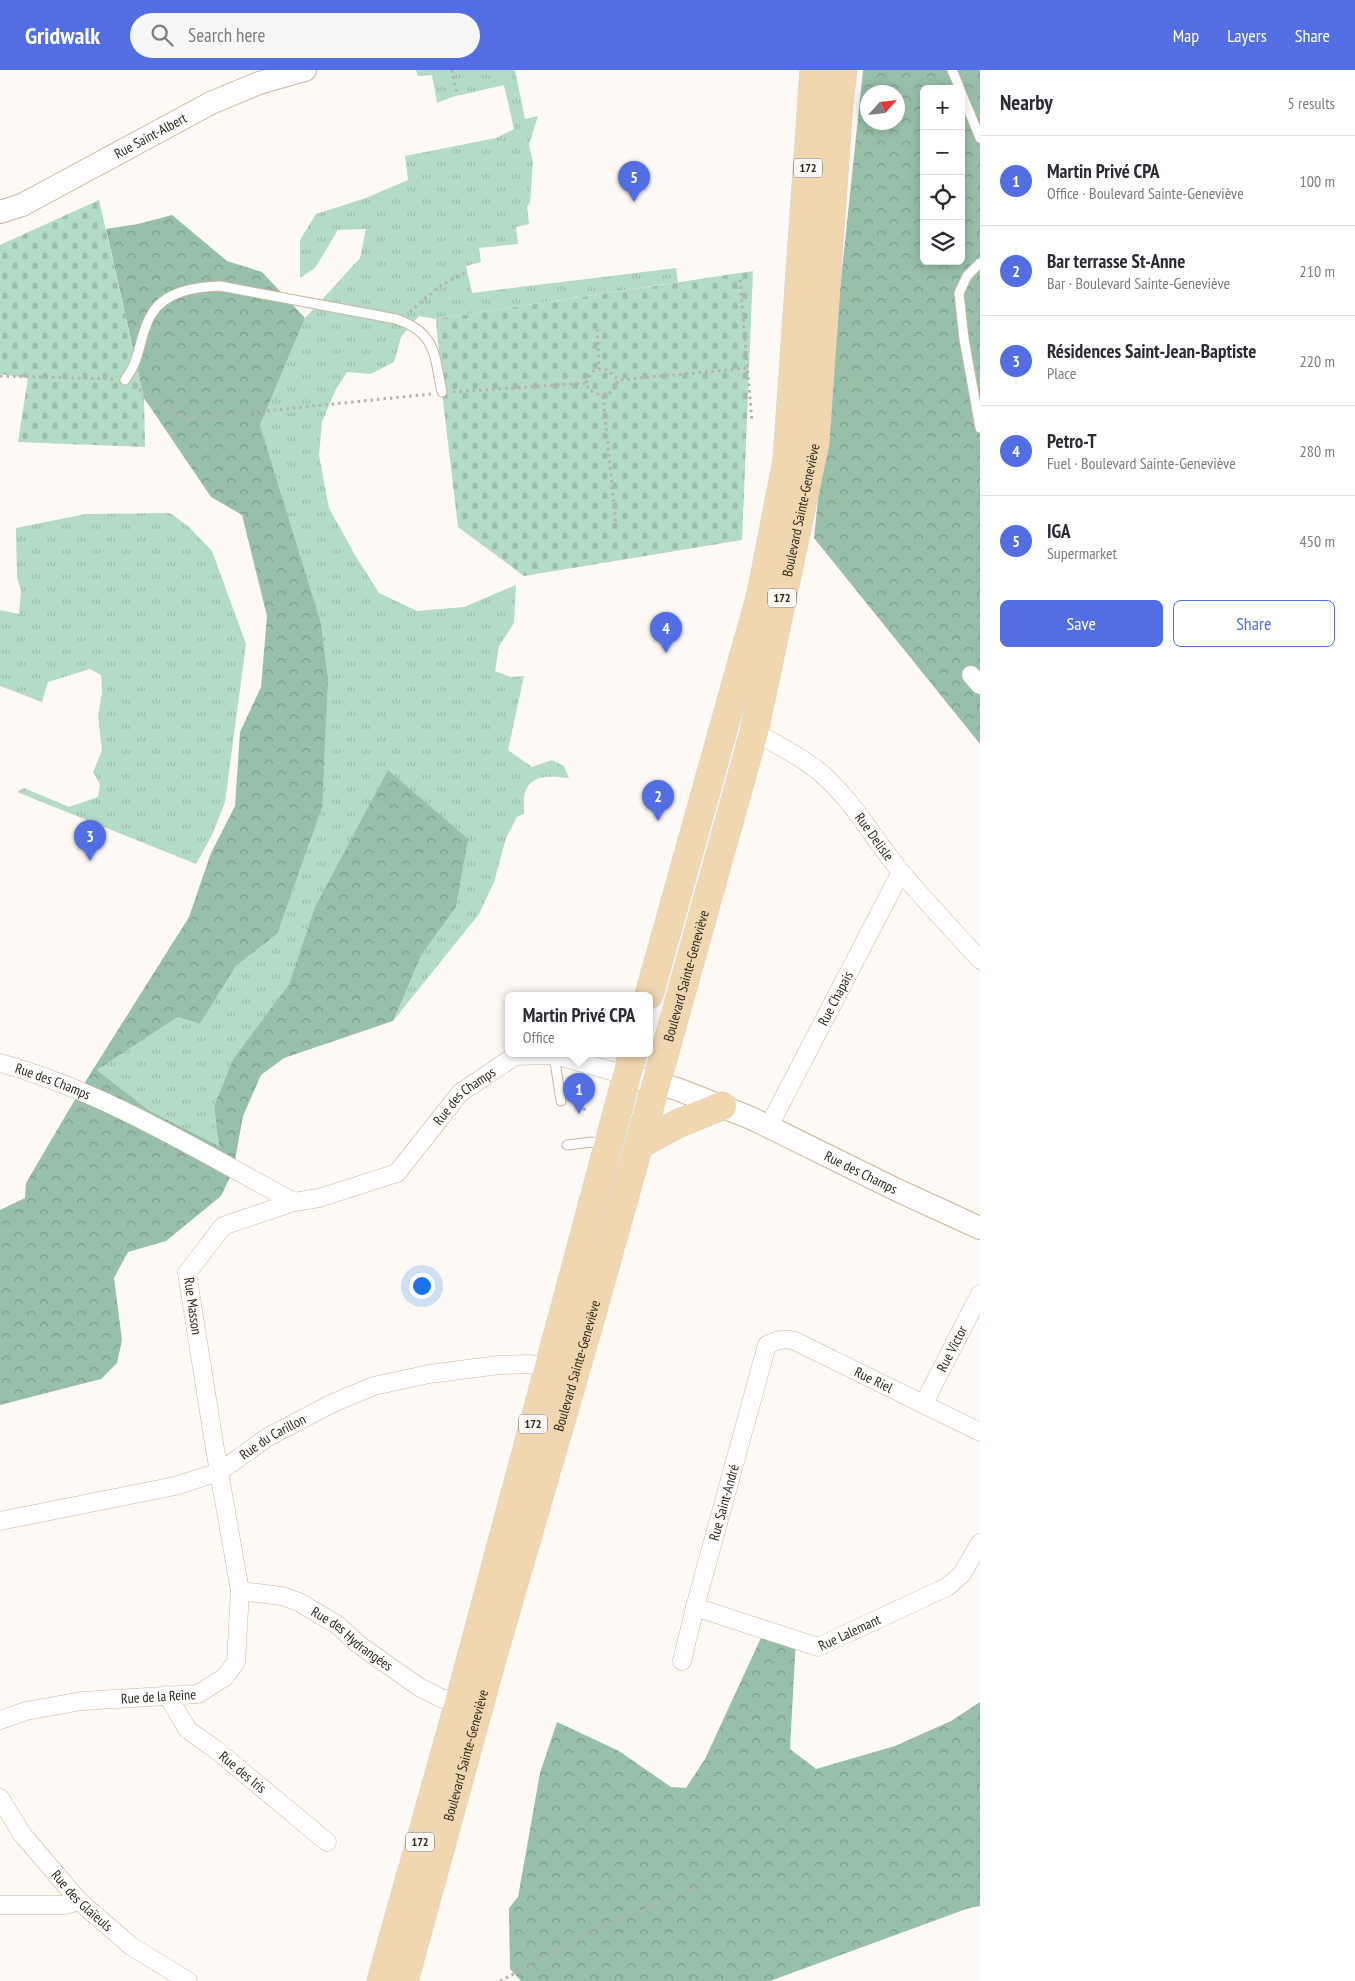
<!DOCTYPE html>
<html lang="en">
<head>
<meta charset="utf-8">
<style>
  :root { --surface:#fff; --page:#f7f7f7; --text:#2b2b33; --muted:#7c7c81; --line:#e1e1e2; --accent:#536de2 }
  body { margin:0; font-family:"PT Sans Narrow",sans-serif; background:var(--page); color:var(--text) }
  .controls { position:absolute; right:15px; top:15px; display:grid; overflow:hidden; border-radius:8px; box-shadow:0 2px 12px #0003 }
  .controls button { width:45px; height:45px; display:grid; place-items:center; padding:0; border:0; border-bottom:1px solid var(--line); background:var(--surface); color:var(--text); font:25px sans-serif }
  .compass { position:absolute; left:860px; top:15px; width:45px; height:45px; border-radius:50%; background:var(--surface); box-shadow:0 2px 12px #0003; rotate:63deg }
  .you { position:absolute; left:421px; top:1215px; width:18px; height:18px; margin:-12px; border:4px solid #fff; border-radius:50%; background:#1a73e8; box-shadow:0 0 0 8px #1a73e833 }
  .badge { display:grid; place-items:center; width:32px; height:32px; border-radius:50%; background:var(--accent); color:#fff; font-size:16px; font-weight:700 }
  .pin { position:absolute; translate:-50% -41px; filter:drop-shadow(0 1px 2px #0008) }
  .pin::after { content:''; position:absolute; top:26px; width:18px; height:15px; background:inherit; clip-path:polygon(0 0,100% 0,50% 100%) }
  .popup { position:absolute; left:505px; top:922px; width:148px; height:65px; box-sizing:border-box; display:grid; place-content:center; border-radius:8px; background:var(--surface); filter:drop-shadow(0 1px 4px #0005); font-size:16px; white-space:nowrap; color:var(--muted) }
  .popup b { font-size:19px; color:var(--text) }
  .popup::after { content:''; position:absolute; left:50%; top:100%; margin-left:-10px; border:10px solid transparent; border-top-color:var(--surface) }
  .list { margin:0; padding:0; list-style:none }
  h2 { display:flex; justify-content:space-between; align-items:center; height:65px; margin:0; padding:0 20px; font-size:21px }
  h2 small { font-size:16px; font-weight:400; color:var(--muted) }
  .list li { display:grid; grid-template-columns:32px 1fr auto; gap:15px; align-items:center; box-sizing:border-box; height:90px; padding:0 20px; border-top:1px solid var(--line) }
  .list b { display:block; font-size:19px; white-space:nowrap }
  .list p { margin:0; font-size:16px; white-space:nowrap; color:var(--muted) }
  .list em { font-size:16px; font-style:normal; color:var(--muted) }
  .actions { display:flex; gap:10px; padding:15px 20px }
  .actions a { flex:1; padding:11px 0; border:1px solid var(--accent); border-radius:8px; text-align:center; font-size:18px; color:var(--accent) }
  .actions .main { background:var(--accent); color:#fff }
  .icon { flex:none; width:28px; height:28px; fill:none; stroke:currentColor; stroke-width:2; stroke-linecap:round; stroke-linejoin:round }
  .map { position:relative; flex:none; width:980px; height:1911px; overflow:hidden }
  header { display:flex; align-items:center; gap:30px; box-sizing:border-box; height:70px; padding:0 25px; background:var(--accent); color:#fff }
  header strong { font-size:24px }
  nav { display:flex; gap:28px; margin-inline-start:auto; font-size:18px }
  .search { width:350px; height:45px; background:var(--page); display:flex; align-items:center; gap:12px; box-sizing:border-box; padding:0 18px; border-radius:28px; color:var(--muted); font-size:19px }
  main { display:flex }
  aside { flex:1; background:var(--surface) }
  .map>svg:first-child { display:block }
</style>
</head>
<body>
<header>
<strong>Gridwalk</strong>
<div class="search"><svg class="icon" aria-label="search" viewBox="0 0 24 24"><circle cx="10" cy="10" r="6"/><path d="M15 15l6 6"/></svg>Search here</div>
<nav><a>Map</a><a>Layers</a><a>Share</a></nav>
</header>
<main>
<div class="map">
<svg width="980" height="1911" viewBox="0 0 980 1911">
  <defs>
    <pattern id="grass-tufts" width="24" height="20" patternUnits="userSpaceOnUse" patternTransform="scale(1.25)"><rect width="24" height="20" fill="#b4dbc5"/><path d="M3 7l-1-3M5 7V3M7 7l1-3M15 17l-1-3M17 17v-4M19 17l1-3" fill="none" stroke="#9bbca9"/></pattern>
    <pattern id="forest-crowns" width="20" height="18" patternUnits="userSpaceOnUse" patternTransform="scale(1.25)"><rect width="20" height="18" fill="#98bfa9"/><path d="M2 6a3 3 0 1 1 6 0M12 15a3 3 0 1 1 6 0" fill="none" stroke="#7c9b89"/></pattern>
    <pattern id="cemetery-stones" width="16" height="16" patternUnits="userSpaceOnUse" patternTransform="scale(1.25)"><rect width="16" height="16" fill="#b4dbc5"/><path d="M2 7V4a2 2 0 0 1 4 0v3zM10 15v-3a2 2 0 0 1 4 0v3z" fill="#9bbca9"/></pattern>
  </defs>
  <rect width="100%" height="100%" fill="#fdf9f4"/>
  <path fill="url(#grass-tufts)" d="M416,0H515L525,49L538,46L529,75L533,92L530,133L527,137L529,154L516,157L518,174L479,178L481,192L466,196L472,223L676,198L678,212L436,249L419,246L401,267L394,292L371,304L347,302L335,321L322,352L319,385L329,438L355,485L379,523L417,541L464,537L516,515L514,553L499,576L495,601L511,607L524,606L508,680L532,697L552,690L564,696L569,708C554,707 533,703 526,720C523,727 524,737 524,744L517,747L506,768L494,812L479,844L393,951L422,884L456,837L314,839L289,914L233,989L214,1036L219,1076L150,1041L97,1000L178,947L200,954L236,896L277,864L328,607L321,553L260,355L305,248L360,188L366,159L338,160L315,198L300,208V170L316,144L366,128L408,110L405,86L496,68L514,59L504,15L452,27L437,33L432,5L418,6Z
    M170,443L189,457L212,481L246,574L225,732L212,765L196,794L17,722L24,718L69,737L98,727L100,714L93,702L102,680L98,646L102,622L101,605L90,599L48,612L42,632L0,616V540L19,544L21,520L17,508L16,458L86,444Z"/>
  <path fill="url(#forest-crowns)" fill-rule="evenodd" d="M863,0H980V674L814,468ZM924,19H961V191H924ZM868,22H898V52H868Z
    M172,145L227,191L262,202L305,248L260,355L321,553L328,607L322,737L277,864L236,896L200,954L178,947L97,1000L150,1041L219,1076L214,1036L233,989L289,914L314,839L388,700L468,769L456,837L422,884L393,951L284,988L261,1005L243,1046L233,1101L221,1126L166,1171L128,1182L114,1208L122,1270L117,1293L101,1309L0,1335V1140L25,1128L26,1113L87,1009L189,847L211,783L235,736L240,662L261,617L267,546L242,445L211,427L144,328L106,159L138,154Z
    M766,1557L796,1568L790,1679L816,1699L895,1676L951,1651L980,1632V1836L969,1838L770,1911H521L510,1899L509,1838L518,1827L540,1703L557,1652L619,1681L671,1717L686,1718L705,1689Z"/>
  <path fill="url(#cemetery-stones)" d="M99,130L144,328L145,377L18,372L28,308L0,304V175Z
    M753,201L742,470L524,506L458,457L442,322L436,249Z"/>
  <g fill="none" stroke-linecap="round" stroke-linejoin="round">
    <defs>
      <path id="service" d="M952,0L960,19
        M961,22L980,68
        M980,193L967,206L959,223L964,269L980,358
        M125,310C129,303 134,297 136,289C141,275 143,258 151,245C165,221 195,217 220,216L396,249C437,263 434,285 442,322
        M554,985L561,1031
        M567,1075L592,1072L605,1075"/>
      <g id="minor">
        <path d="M971,605L980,615"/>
        <path id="s1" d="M754,662C775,673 796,684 816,699C851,727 873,768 901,802C926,832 954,861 980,890"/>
        <path id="s2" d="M0,993C105,1022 199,1081 294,1132"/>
        <path id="s3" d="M769,1056L901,802"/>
        <path id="s4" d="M924,1333L980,1224"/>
        <path id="s5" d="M0,1451L175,1416L219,1402L268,1367L333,1333L374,1316L429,1304L499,1295L530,1294L548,1298"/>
        <path id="s6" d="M240,1521L282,1526L299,1532L339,1556L358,1574L419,1617L441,1628L459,1633"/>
        <path id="s7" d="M695,1537L818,1577L947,1517L962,1504L980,1473"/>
        <path id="s8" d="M682,1591L695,1537L767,1275C777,1270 783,1268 795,1271L980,1362"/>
        <path id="s9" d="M167,1625L188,1660L215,1679L327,1772"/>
        <path id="s10" d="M0,1650L26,1641L82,1631L198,1624L225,1607L236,1592L240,1521L214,1373L187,1203L223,1156L294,1132L319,1128L397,1103L460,1023L515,986L554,985L626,1005"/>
        <path id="s11" d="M0,1728L22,1764L79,1831L131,1876L188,1911"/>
        <path d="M0,1835H65L79,1831"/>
      </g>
      <g id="tertiary">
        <path id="s12" d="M0,142L22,135L211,33L259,13L305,0"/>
        <path id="s13" d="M626,1005L677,1019L751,1048L899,1121L980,1158"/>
      </g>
      <g id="primary">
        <path d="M649,925L761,524L787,390L814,0"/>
        <path d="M639,1075L677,1054L722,1036"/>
        <path d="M381,1911L459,1633L633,983"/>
        <path id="s14" d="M404,1911L492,1589L589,1254L754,662L815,373L839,32L843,0"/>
      </g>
    </defs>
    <use href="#service" stroke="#c8b79f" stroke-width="11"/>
    <use href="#minor" stroke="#c8b79f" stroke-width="19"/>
    <use href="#tertiary" stroke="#c8b79f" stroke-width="24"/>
    <use href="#primary" stroke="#d5d4d2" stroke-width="29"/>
    <path stroke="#b6b2ab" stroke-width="3" stroke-dasharray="2.5 4" stroke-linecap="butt" d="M452,0L457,25
      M740,210L752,352
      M410,242L438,217L467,202
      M597,259L599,298
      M0,306L114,309
      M586,313C592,294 607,295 618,310
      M134,316L186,349L431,324
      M453,322L586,313L589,320L603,326C612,323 616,318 618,310L748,298
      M603,326L616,456
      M571,1026L576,1027L583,1033L585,1042
      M500,1911L609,1854L657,1835L701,1814"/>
    <use href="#service" stroke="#fff" stroke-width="9"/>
    <use href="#minor" stroke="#fff" stroke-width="18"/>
    <use href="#tertiary" stroke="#fff" stroke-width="22"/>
    <use href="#primary" stroke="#f1d7af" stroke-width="28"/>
  </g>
  <g text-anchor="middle" stroke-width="4.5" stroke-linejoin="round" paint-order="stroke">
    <g fill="#fdf9f4" stroke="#6b665e" stroke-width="1">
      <rect x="794" y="88.5" width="28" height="19" rx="4"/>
      <rect x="768" y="518.5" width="28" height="19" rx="4"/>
      <rect x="519" y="1344.5" width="28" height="19" rx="4"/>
      <rect x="406" y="1762.5" width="28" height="19" rx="4"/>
    </g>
    <g font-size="12" font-weight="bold" fill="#2d271e">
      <text x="808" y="102">172</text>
      <text x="782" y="532">172</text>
      <text x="533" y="1358">172</text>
      <text x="420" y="1776">172</text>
    </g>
    <g font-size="14" fill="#2d271e" stroke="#fdf9f4">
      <text dy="5" stroke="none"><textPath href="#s12" startOffset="169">Rue Saint-Albert</textPath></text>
      <text dy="5" stroke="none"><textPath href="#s14" startOffset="1524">Boulevard Sainte-Geneviève</textPath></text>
      <text dy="5" stroke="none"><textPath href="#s1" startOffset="162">Rue Delisle</textPath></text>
      <text dy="5" stroke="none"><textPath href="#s14" startOffset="1044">Boulevard Sainte-Geneviève</textPath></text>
      <text dy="5" stroke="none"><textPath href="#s3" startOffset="144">Rue Chapais</textPath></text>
      <text dy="5" stroke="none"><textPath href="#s2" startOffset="56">Rue des Champs</textPath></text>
      <text dy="5" stroke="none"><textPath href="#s10" startOffset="989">Rue des Champs</textPath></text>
      <text dy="5" stroke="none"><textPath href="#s13" startOffset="255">Rue des Champs</textPath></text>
      <text transform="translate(193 1236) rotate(82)" y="5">Rue Masson</text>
      <text dy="5" stroke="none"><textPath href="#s4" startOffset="61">Rue Victor</textPath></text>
      <text dy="5" stroke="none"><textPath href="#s14" startOffset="639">Boulevard Sainte-Geneviève</textPath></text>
      <text dy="5" stroke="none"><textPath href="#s8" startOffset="444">Rue Riel</textPath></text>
      <text dy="5" stroke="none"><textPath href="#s5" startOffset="289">Rue du Carillon</textPath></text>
      <text dy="5" stroke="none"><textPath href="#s8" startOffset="164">Rue Saint-André</textPath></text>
      <text dy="5" stroke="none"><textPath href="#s7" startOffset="164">Rue Lalemant</textPath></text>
      <text dy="5" stroke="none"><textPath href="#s6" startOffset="125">Rue des Hydrangées</textPath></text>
      <text dy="5" stroke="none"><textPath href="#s10" startOffset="161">Rue de la Reine</textPath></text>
      <text dy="5" stroke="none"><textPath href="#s14" startOffset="234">Boulevard Sainte-Geneviève</textPath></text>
      <text dy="5" stroke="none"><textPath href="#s9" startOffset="110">Rue des Iris</textPath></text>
      <text dy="5" stroke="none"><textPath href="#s11" startOffset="132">Rue des Glaïeuls</textPath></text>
    </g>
  </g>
</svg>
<div class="controls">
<button>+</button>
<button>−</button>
<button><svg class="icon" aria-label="locate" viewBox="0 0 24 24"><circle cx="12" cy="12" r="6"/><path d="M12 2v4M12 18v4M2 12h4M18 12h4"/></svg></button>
<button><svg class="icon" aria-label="layers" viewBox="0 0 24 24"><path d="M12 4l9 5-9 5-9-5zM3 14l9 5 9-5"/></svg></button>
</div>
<svg class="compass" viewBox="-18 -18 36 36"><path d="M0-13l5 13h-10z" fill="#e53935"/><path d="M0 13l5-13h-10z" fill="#7c7c81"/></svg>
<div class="you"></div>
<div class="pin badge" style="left:579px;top:1044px">1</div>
<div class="popup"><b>Martin Privé CPA</b>Office</div>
<div class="pin badge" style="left:658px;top:751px">2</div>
<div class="pin badge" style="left:90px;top:791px">3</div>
<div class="pin badge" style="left:666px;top:583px">4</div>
<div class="pin badge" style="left:634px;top:132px">5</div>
</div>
<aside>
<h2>Nearby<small>5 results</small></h2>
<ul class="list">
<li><span class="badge">1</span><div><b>Martin Privé CPA</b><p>Office · Boulevard Sainte-Geneviève</p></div><em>100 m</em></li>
<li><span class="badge">2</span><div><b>Bar terrasse St-Anne</b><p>Bar · Boulevard Sainte-Geneviève</p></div><em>210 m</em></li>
<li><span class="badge">3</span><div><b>Résidences Saint-Jean-Baptiste</b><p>Place</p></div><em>220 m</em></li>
<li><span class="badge">4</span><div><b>Petro-T</b><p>Fuel · Boulevard Sainte-Geneviève</p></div><em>280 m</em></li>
<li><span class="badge">5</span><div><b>IGA</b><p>Supermarket</p></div><em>450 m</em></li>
</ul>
<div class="actions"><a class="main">Save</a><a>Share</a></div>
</aside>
</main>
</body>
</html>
